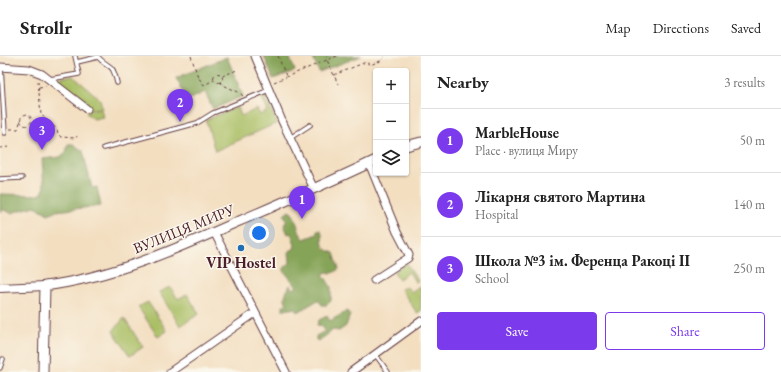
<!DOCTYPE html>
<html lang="en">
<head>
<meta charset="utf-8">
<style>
  :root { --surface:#fff; --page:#f2f2f2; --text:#222; --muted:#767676; --line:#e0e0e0; --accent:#7c3aed }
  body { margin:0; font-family:"EB Garamond",serif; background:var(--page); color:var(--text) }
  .controls { position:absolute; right:12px; top:12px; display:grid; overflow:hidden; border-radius:4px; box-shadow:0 1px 3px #0004 }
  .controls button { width:36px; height:36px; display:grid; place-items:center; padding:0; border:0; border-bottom:1px solid var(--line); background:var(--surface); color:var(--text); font:20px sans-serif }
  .you { position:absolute; left:259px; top:177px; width:14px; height:14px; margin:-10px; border:3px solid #fff; border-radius:50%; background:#1a73e8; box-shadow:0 0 0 6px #1a73e833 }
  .badge { display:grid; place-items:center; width:26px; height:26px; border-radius:50%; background:var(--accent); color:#fff; font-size:13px; font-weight:700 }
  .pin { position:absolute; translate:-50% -33px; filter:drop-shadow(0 1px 2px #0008) }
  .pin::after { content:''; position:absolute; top:21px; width:14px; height:12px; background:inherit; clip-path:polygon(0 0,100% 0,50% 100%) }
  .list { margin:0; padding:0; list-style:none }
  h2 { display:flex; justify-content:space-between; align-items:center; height:52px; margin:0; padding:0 16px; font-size:17px }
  h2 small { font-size:13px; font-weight:400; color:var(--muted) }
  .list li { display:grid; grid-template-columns:26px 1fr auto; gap:12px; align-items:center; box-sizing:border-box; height:64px; padding:0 16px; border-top:1px solid var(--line) }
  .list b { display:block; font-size:15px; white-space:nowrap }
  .list p { margin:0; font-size:13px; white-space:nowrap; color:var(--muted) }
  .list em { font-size:13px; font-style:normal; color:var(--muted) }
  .actions { display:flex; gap:8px; padding:12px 16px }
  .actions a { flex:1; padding:9px 0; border:1px solid var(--accent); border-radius:4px; text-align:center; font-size:14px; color:var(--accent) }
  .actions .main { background:var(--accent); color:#fff }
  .icon { flex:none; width:22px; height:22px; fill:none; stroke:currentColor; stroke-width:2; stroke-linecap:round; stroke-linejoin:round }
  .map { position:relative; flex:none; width:421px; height:316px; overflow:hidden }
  header { display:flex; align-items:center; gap:24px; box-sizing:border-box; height:56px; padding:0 20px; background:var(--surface); border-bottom:1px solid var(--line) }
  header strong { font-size:19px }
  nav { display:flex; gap:22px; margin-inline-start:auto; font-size:14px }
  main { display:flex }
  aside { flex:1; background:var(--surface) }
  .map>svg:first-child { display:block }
</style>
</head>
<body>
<header>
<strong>Strollr</strong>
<nav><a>Map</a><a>Directions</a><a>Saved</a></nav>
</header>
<main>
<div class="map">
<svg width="421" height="316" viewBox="0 0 421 316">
  <rect width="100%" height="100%" fill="#fbf7ec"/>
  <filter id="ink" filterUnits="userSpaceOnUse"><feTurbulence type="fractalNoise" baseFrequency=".025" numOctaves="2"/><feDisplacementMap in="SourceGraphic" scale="8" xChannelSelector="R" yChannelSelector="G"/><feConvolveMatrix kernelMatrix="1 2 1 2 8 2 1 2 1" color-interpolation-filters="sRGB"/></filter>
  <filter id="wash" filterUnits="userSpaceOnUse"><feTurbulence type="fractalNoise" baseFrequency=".012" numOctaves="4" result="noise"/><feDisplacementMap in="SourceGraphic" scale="16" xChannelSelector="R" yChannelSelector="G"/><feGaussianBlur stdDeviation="0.9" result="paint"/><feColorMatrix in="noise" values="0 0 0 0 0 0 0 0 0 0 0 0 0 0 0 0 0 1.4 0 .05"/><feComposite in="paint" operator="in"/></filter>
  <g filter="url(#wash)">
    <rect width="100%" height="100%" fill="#f3dec0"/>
    <path fill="#a8bd62" stroke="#796e46" d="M73,20L100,43L102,52L89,53L79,46L81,43L77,39L74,42L73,41L75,38L59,25L57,27L51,23Z
      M263,39L265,40L277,67L215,95L206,64L238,51L241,60L257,53L260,59L268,55L261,40Z
      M101,53L103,61L94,63L86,57L88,55Z
      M406,207L418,225L415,226L409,216L399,223L394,216Z
      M421,229V255L417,257L401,233L407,231L411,236Z
      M170,231L178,243L187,238L199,258L180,270L159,236Z
      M148,246L167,275L158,281L138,251Z
      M124,262L143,291L130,300L113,275Z"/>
    <path fill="#86a458" stroke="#686242" d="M264,0H289L295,15L273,23Z
      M312,0H361L319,16Z
      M227,1L243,40L213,53L205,36L188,44L176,22Z
      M68,88H73L83,95L92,132L97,131L101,150L56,155L48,158L35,150L11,157L4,154L0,156V138L39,139L42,137L44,133L42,103L60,101L66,96Z
      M289,155C298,159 296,176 304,183L317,178V174H320L322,177C322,188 322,193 334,197L339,213C335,216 332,218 327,216L323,218L331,231V245L327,249H322L318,244L298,256L296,252L283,254V250L287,248C282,239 287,237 290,229L293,233L297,231L284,215V212L290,207L289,195L294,193L295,188L291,177L288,178L284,169L287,164L284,159Z
      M347,255L350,259L346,270L339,275L333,274L319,285L316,284V280L325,275L322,270L317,269L319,264L327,260L330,265Z"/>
  </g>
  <g filter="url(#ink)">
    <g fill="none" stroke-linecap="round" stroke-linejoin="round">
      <defs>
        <path id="service" d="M97,0C109,14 112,4 117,27
          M77,6L98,1
          M1,11L5,77
          M50,23L79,18L75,0
          M290,82L310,69
          M104,92L197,67L213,57L269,34
          M0,123L22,122
          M375,298L388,316
          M0,312L3,303"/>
        <path id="minor" d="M255,0L282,65L314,133
          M0,11L29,13L42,18L87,53
          M369,107L397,176L409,199L408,202L374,224
          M214,176L286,316
          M170,316L255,257
          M351,316L421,265"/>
        <path id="tertiary" d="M0,232L45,230"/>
        <path id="secondary" d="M406,90L421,86
          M43,316L45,230C113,221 174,194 237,166C284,146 330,126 376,104"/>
      </defs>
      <use href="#service" stroke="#633c41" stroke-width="5.5"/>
      <use href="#minor" stroke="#633c41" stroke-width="9"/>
      <use href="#tertiary" stroke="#633c41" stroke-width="10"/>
      <use href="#secondary" stroke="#633c41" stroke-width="11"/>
      <path stroke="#633c41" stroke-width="1" stroke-dasharray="3 3" stroke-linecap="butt" d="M191,0L198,21L204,29L214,24
        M278,0L286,20
        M337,0L327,4L338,28
        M213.5 22a4.5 4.5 0 1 1 9 0a4.5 4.5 0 1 1-9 0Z
        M334,19L366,6L370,9L383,4L384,0
        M222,20L237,14
        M38,25L41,59L44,61
        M220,26C227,33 237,33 243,40
        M274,26L327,4L326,0
        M39,31L46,30
        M20.5 64a5.5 5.5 0 1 1 11 0a5.5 5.5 0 1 1-11 0Z
        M44,62L57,73L58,78L61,81L76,82L77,80
        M10,73H18L21,63
        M0,92L9,91"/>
      <use href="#service" stroke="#fff" stroke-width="3.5"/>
      <use href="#minor" stroke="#fff" stroke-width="7"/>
      <use href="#tertiary" stroke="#fff" stroke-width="8"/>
      <use href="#secondary" stroke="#fff" stroke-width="9"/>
    </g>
  </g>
  <circle fill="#1f6fb2" stroke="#fbf7ec" stroke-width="1.5" cx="241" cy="192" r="4"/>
  <g text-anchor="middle" stroke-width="3" stroke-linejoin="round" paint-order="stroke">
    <g font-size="15" fill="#4a1f2b" stroke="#fbf7ec">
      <text transform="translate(184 173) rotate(-22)" y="5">ВУЛИЦЯ МИРУ</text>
    </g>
    <g font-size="15" font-weight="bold" fill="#4a1f2b" stroke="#fbf7ec">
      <text x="241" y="212">VIP Hostel</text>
    </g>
  </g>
</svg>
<div class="controls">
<button>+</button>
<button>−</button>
<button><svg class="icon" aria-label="layers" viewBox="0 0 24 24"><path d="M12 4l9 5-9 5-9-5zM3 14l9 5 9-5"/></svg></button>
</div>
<div class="you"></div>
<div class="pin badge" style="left:302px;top:163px">1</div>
<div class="pin badge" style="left:180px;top:66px">2</div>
<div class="pin badge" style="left:42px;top:94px">3</div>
</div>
<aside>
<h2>Nearby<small>3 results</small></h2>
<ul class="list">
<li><span class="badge">1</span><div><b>MarbleHouse</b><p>Place · вулиця Миру</p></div><em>50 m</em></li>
<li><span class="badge">2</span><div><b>Лікарня святого Мартина</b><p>Hospital</p></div><em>140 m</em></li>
<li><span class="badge">3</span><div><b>Школа №3 ім. Ференца Ракоці II</b><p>School</p></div><em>250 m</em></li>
</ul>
<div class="actions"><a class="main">Save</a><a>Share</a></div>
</aside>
</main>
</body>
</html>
